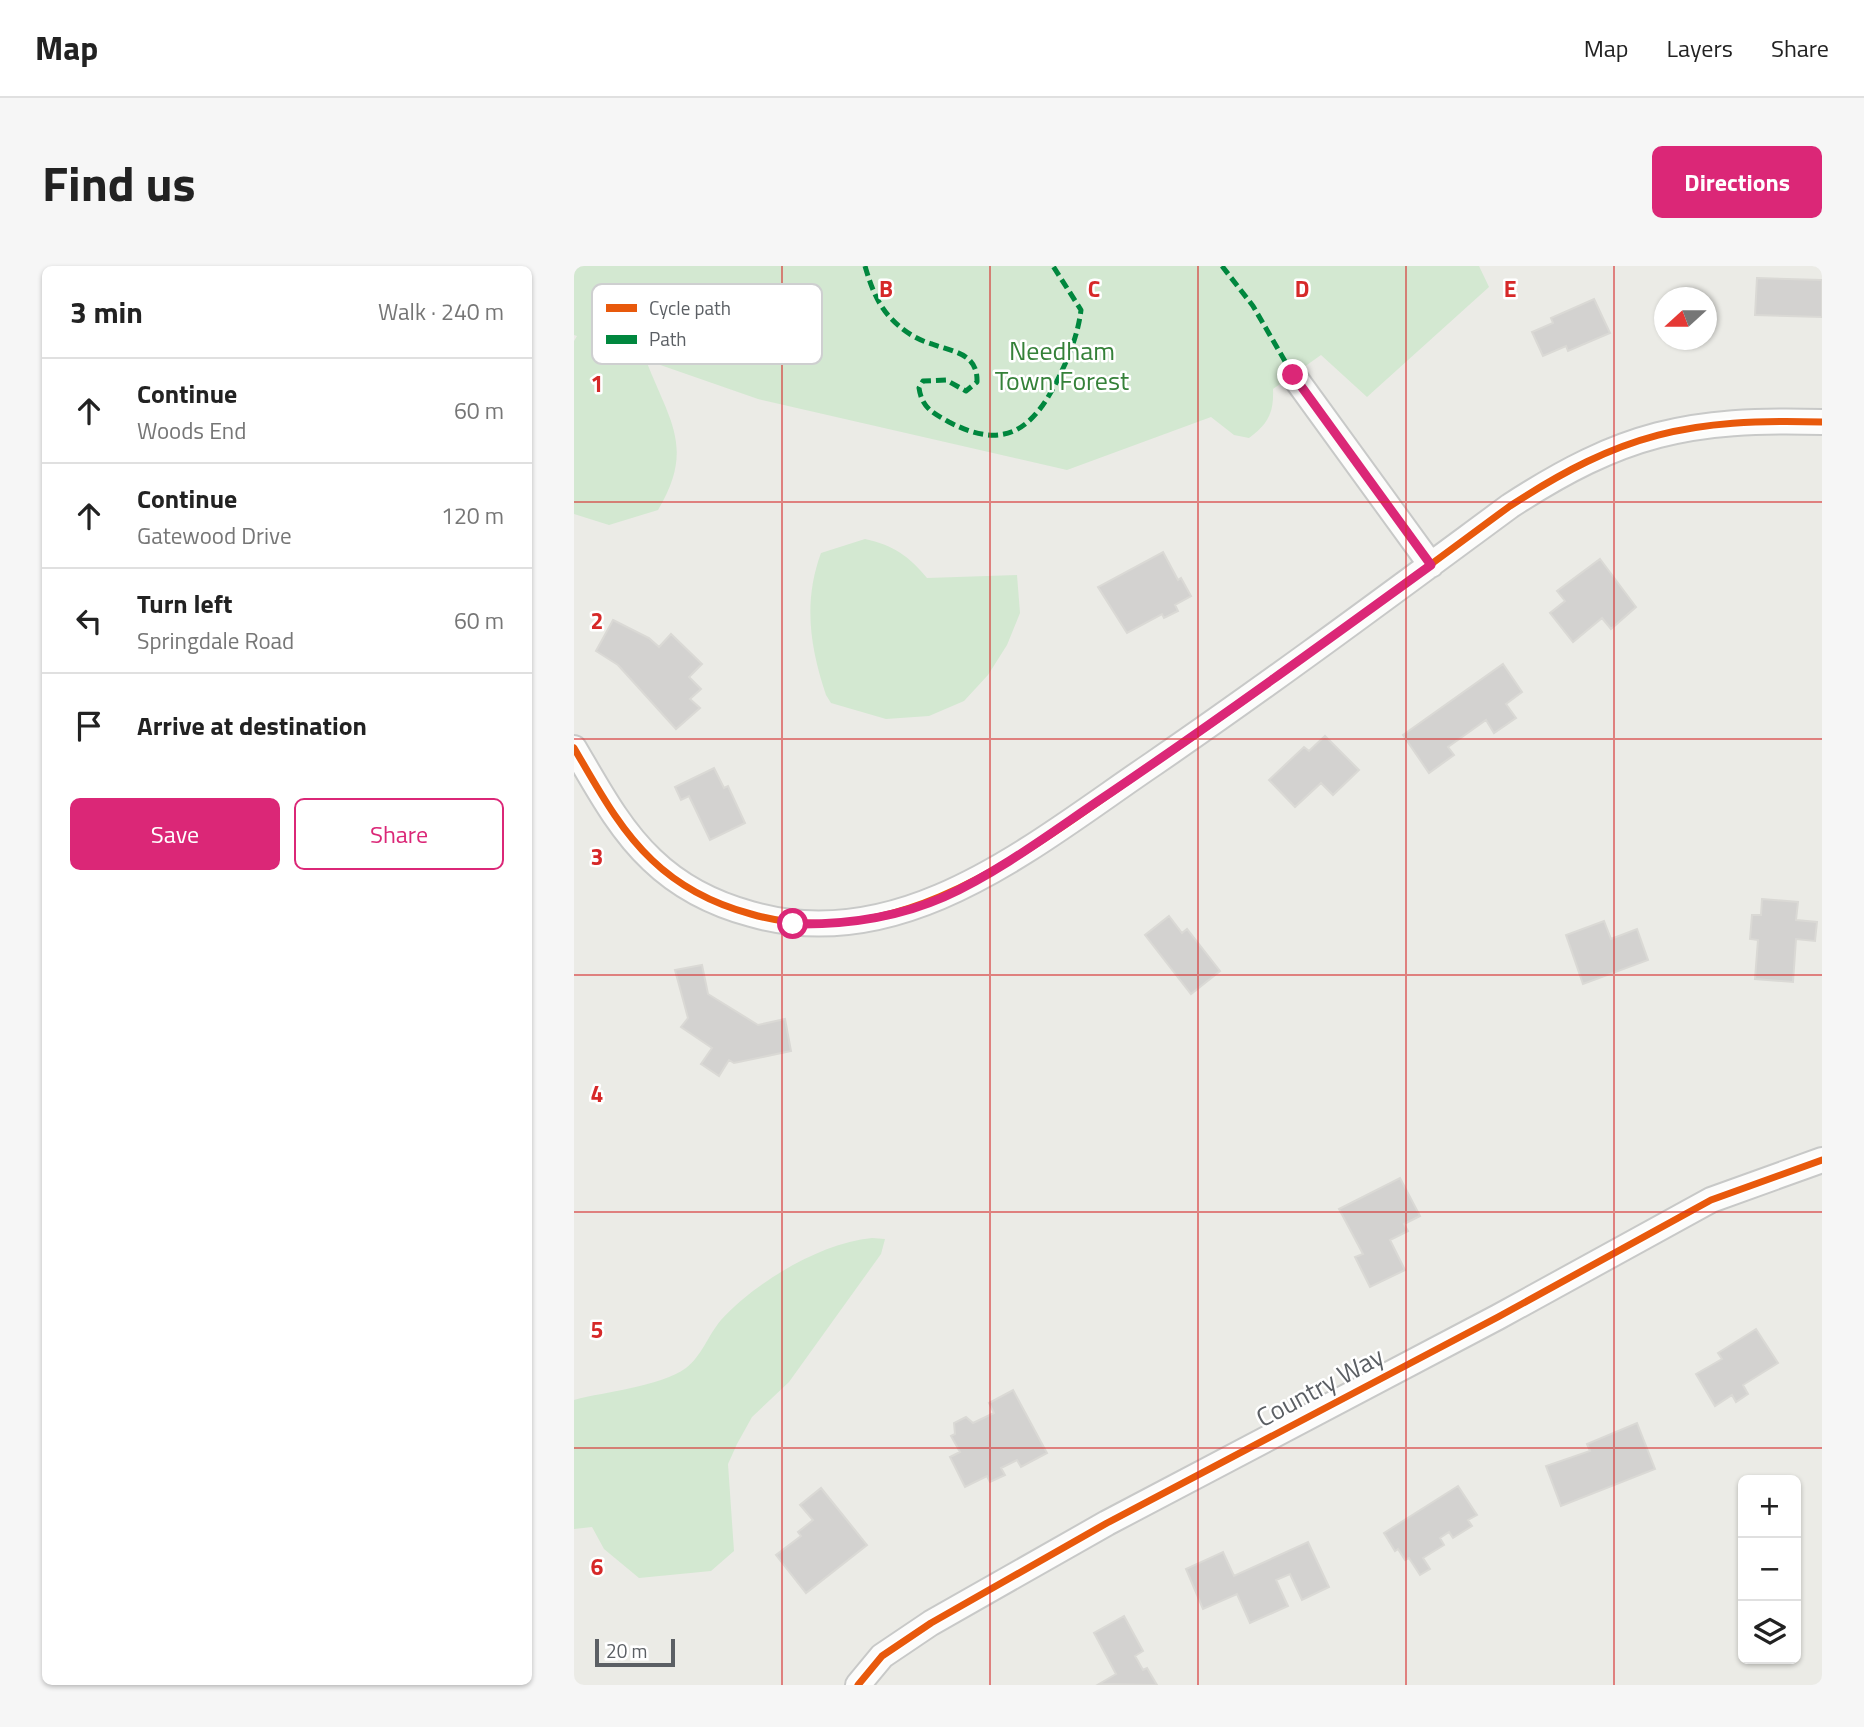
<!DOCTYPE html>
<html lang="en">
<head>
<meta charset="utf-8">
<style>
  :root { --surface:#fff; --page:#f6f6f6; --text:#222; --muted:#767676; --line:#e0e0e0; --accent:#db2777 }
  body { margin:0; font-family:"Titillium Web",sans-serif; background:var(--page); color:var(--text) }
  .controls { position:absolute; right:21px; bottom:21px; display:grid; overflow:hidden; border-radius:10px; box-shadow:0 2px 5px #0004 }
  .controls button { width:63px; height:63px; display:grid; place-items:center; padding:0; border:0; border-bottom:2px solid var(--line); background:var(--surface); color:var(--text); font:35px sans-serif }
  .compass { position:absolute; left:1080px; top:21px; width:63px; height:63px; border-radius:50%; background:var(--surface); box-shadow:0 2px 5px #0004; rotate:249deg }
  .scale { position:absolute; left:21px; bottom:18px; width:80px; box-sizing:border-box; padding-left:7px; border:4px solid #5b5f64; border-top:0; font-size:19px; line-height:24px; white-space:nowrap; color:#5b5f64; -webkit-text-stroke:5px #fff; paint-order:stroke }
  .stop { position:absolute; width:21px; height:21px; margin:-16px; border:5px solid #db2777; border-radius:50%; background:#fff }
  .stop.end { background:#db2777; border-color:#fff; box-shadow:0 2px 7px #0008 }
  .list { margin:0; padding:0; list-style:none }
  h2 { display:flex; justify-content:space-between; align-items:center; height:91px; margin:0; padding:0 28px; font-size:30px }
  h2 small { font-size:23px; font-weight:400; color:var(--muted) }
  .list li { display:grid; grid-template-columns:46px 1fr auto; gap:21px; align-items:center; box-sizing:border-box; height:105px; padding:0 28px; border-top:2px solid var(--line) }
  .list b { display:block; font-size:26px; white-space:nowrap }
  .list p { margin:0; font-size:23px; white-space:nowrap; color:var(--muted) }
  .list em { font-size:23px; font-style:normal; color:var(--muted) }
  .actions { display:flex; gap:14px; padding:21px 28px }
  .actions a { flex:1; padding:16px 0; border:2px solid var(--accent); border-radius:10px; text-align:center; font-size:24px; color:var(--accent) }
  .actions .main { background:var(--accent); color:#fff }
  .icon { flex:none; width:38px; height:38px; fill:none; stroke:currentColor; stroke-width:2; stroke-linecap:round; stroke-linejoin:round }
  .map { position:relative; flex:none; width:1248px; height:1419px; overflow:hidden; border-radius:10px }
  header { display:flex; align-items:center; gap:42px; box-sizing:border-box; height:98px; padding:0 35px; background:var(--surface); border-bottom:2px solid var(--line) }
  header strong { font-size:33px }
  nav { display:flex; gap:38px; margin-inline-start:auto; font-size:24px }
  .intro { display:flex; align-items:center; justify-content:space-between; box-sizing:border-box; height:168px; padding:0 42px }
  h1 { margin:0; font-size:49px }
  .button { padding:18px 32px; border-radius:10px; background:var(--accent); color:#fff; font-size:24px; font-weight:700 }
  main { display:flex; gap:42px; padding:0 42px }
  aside { flex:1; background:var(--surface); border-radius:10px; box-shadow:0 2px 5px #0004 }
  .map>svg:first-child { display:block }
</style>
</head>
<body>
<header>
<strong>Map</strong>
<nav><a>Map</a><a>Layers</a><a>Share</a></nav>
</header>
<div class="intro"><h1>Find us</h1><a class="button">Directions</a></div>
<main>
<aside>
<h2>3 min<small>Walk · 240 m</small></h2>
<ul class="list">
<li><svg class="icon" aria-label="ahead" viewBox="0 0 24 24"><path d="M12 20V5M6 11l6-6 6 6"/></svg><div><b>Continue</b><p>Woods End</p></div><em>60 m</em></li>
<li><svg class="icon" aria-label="ahead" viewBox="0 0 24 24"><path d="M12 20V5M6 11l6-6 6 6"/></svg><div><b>Continue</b><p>Gatewood Drive</p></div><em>120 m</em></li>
<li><svg class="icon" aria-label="left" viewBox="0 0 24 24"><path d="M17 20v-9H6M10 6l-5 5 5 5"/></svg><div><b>Turn left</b><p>Springdale Road</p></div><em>60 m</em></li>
<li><svg class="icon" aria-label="arrive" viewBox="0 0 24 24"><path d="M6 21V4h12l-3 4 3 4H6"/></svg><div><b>Arrive at destination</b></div></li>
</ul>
<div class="actions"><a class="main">Save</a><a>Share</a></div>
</aside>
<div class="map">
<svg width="1248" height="1419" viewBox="0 0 1248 1419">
  <rect width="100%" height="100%" fill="#ebebe6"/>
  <path fill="#d3e8d1" d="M0,0H905L915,21L793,131L747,89L699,123C700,147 694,158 675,172L660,169L637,151L493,204L184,133L72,94C94,153 122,181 84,244L35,259L0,248V75L3,70L0,69Z
    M291,273C319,279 335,290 353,312L443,309L446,347L433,379L414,409L390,435L355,450L312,453L257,437L252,429C236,381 229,336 247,287Z
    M298,972L311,973L307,988L215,1116L178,1151L163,1178L154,1198L160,1285L137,1305L65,1312L30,1283L18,1261L0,1263V1134C33,1125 85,1121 112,1102C127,1091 135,1068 147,1054C182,1016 246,977 298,972Z"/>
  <path fill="#d3d2d0" stroke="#dad9d5" stroke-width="2" d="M1183,12L1248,14V51L1181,49Z
    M1020,33L1036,67L994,85L992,80L969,90L958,66L979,57L977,52Z
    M589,286L604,314L607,312L617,330L601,339L604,345L590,352L588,348L553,367L524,321Z
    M1026,293L1062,341L1037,363L1028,352L999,376L976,347L991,335L983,325Z
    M39,354L75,372L85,381L97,368L128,398L115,411L127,423L116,433L126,442L102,463L44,399L22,385Z
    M929,398L948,426L932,438L942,452L920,467L912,454L874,481L880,489L855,507L829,469Z
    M751,470L785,504L759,529L747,517L721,541L695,514L730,481L735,485Z
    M140,502L150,522L154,520L171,557L136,574L115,530L107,534L101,521Z
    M1188,633L1224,636L1222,654L1243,656L1241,675L1222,673L1219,716L1181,713L1184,674L1176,673L1178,649H1187Z
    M595,650L608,667L613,663L646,705L617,728L571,669Z
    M1030,655L1037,673L1063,663L1074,694L1009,718L992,669Z
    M128,699L134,728L184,759L211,753L217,785L160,797L155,794L145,810L127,798L138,782L107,761L114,752L101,704Z
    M826,912L846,950L830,958L834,965L816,974L831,1004L796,1021L781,991L789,988L765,943Z
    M1182,1063L1204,1097L1169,1119L1174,1128L1162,1136L1158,1129L1141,1140L1122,1108L1148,1093L1144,1087Z
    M439,1124L473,1187L447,1201L443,1194L427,1202L431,1209L416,1216L413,1210L391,1221L376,1191L386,1186L377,1170L381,1168L380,1157L392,1151L399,1157L420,1147L415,1137Z
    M1063,1157L1081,1203L987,1240L972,1200L1016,1185L1013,1178Z
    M884,1220L903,1249L894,1254L898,1260L879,1272L875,1266L866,1272L870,1279L849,1292L856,1303L846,1309L835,1292L831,1294L824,1283L821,1285L810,1267Z
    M247,1222L293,1279L232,1327L202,1289L227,1270L224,1266L239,1254L226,1239Z
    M734,1276L755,1321L728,1334L716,1308L702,1314L714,1340L676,1357L663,1328L629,1343L612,1303L649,1286L660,1310Z
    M550,1350L569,1385L561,1390L569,1404L573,1402L583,1419L525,1418L542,1408L520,1367Z"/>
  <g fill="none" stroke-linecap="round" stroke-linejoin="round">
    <defs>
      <path id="street" d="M719,109L857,299
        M0,482C23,521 45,563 78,594C106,621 140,638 177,648C329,692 462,577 579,498C700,415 818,327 936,240C1048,167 1115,152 1248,156
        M284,1419L308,1390L357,1357L533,1257L924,1051L1137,934L1248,894"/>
    </defs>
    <use href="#street" stroke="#c8c9c8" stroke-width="28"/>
    <use href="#street" stroke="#fcfcfb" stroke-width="24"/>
    <path stroke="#00873e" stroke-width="5" stroke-dasharray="10 5" stroke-linecap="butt" d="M291,0C298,24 305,43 325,60C334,68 347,75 358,78C379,86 404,87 403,116L392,125L372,114L349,115L345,122C348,142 359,147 375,156C429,184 457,166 483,115C494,93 504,69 507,44L479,0
      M648,0L679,40L719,109"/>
    <defs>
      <path id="cycleway" d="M0,482C23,521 45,563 78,594C106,621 140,638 177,648C329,692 462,577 579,498C700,415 818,327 936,240C1048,167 1115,152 1248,156
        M284,1419L308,1390L357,1357L533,1257L924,1051L1137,934L1248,894"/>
    </defs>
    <use href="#cycleway" stroke="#fff" stroke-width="11"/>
    <use href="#cycleway" stroke="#e8590c" stroke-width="7"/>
  </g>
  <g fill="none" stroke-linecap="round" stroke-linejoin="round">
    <path stroke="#db2777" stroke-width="9" d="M219,658C271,659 322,652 370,631C429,604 482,563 536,527C645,453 751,376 857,299L719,109"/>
  </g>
  <path fill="none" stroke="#d62828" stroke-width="2" stroke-opacity="0.55" d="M208,0V1419M416,0V1419M624,0V1419M832,0V1419M1040,0V1419M0,236H1248M0,473H1248M0,709H1248M0,946H1248M0,1182H1248"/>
  <g text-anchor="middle" stroke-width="5" stroke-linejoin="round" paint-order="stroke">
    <g font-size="26" fill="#358139" stroke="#fff">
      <text x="488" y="94">Needham<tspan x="488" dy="30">Town Forest</tspan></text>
    </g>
    <g font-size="26" fill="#5b5f64" stroke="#fff">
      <text transform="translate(746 1121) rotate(-28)" y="9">Country Way</text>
    </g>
  </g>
  <rect x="18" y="18" width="230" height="80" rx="10" fill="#fff" stroke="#cecfd0" stroke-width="2"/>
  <rect x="32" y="38" width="31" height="8" fill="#e8590c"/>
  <rect x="32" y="69" width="31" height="9" fill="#00873e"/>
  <g font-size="19" fill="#5b5f64">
    <text x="75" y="49">Cycle path</text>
    <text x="75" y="80">Path</text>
  </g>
  <g font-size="23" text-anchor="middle" font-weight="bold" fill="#d62828" stroke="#fff" stroke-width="5" stroke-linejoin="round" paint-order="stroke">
    <text x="312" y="31">B</text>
    <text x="520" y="31">C</text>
    <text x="728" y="31">D</text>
    <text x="936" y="31">E</text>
    <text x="23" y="126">1</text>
    <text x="23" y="363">2</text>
    <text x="23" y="599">3</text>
    <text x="23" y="836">4</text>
    <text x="23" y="1072">5</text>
    <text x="23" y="1309">6</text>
  </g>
</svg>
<div class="controls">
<button>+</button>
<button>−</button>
<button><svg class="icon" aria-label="layers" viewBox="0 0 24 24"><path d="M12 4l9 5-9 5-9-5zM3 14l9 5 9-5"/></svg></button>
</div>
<svg class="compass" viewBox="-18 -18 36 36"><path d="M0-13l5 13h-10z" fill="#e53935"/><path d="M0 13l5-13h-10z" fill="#767676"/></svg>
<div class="scale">20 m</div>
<div class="stop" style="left:219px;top:658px"></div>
<div class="stop end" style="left:719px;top:109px"></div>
</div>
</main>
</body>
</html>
